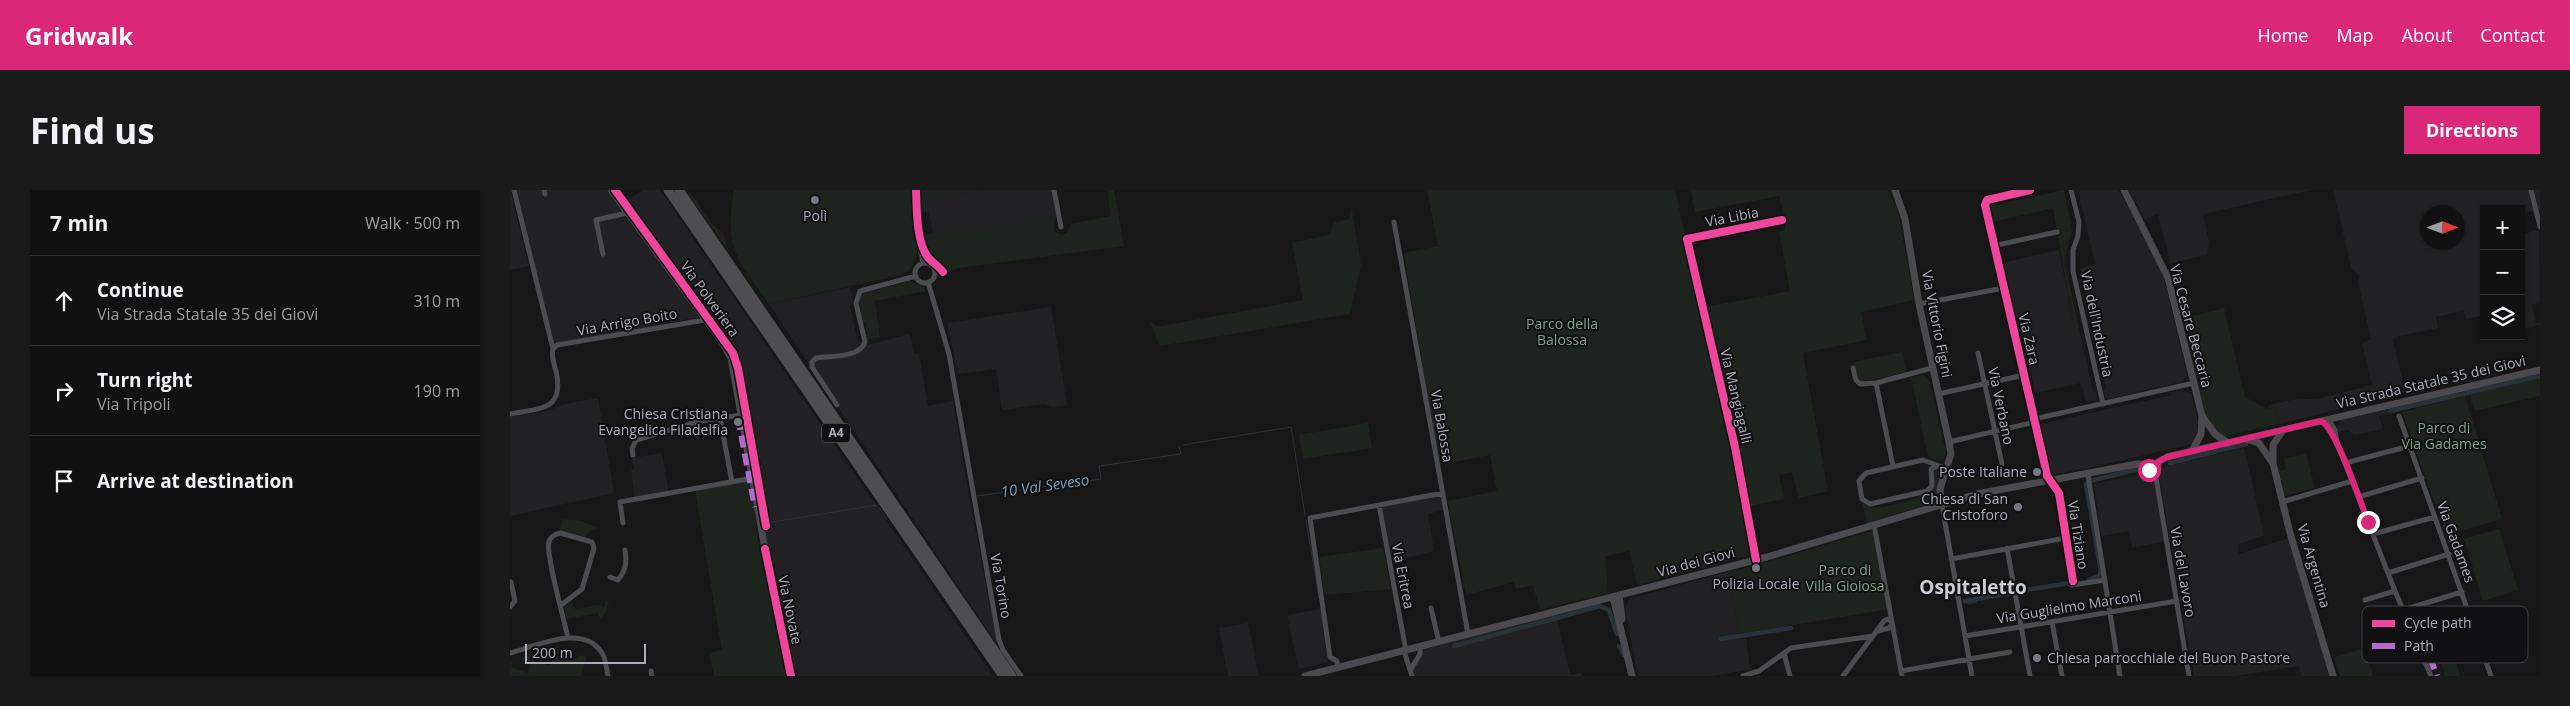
<!DOCTYPE html>
<html lang="en">
<head>
<meta charset="utf-8">
<style>
  :root { --surface:#111; --page:#1a1a1a; --text:#f1f3f6; --muted:#9c9d9f; --line:#303131; --accent:#db2777 }
  body { margin:0; font-family:"Open Sans",sans-serif; background:var(--page); color:var(--text) }
  .controls { position:absolute; right:15px; top:15px; display:grid; overflow:hidden; border-radius:0px; box-shadow:0 1px 4px #0004 }
  .controls button { width:45px; height:45px; display:grid; place-items:center; padding:0; border:0; border-bottom:1px solid var(--line); background:var(--surface); color:var(--text); font:25px sans-serif }
  .compass { position:absolute; left:1910px; top:15px; width:45px; height:45px; border-radius:50%; background:var(--surface); box-shadow:0 1px 4px #0004; rotate:90deg }
  .scale { position:absolute; left:15px; bottom:12px; width:121px; box-sizing:border-box; padding-left:5px; border:2px solid #a8adb8; border-top:0; font-size:14px; line-height:18px; white-space:nowrap; color:#a8adb8; -webkit-text-stroke:4px #111113; paint-order:stroke }
  .stop { position:absolute; width:15px; height:15px; margin:-11px; border:4px solid #db2777; border-radius:50%; background:#fff }
  .stop.end { background:#db2777; border-color:#fff; box-shadow:0 1px 5px #0008 }
  .list { margin:0; padding:0; list-style:none }
  h2 { display:flex; justify-content:space-between; align-items:center; height:65px; margin:0; padding:0 20px; font-size:21px }
  h2 small { font-size:16px; font-weight:400; color:var(--muted) }
  .list li { display:grid; grid-template-columns:32px 1fr auto; gap:15px; align-items:center; box-sizing:border-box; height:90px; padding:0 20px; border-top:1px solid var(--line) }
  .list b { display:block; font-size:19px; white-space:nowrap }
  .list p { margin:0; font-size:16px; white-space:nowrap; color:var(--muted) }
  .list em { font-size:16px; font-style:normal; color:var(--muted) }
  .icon { flex:none; width:28px; height:28px; fill:none; stroke:currentColor; stroke-width:2; stroke-linecap:round; stroke-linejoin:round }
  .map { position:relative; flex:none; width:2030px; height:486px; overflow:hidden; border-radius:0px }
  header { display:flex; align-items:center; gap:30px; box-sizing:border-box; height:70px; padding:0 25px; background:var(--accent); color:#fff }
  header strong { font-size:24px }
  nav { display:flex; gap:28px; margin-inline-start:auto; font-size:18px }
  .intro { display:flex; align-items:center; justify-content:space-between; box-sizing:border-box; height:120px; padding:0 30px }
  h1 { margin:0; font-size:35px }
  .button { padding:12px 22px; border-radius:0px; background:var(--accent); color:#fff; font-size:18px; font-weight:700 }
  main { display:flex; gap:30px; padding:0 30px }
  aside { flex:1; background:var(--surface); border-radius:0px; box-shadow:0 1px 4px #0004 }
  .map>svg:first-child { display:block }
</style>
</head>
<body>
<header>
<strong>Gridwalk</strong>
<nav><a>Home</a><a>Map</a><a>About</a><a>Contact</a></nav>
</header>
<div class="intro"><h1>Find us</h1><a class="button">Directions</a></div>
<main>
<aside>
<h2>7 min<small>Walk · 500 m</small></h2>
<ul class="list">
<li><svg class="icon" aria-label="ahead" viewBox="0 0 24 24"><path d="M12 20V5M6 11l6-6 6 6"/></svg><div><b>Continue</b><p>Via Strada Statale 35 dei Giovi</p></div><em>310 m</em></li>
<li><svg class="icon" aria-label="right" viewBox="0 0 24 24"><path d="M7 20v-9h11M14 6l5 5-5 5"/></svg><div><b>Turn right</b><p>Via Tripoli</p></div><em>190 m</em></li>
<li><svg class="icon" aria-label="arrive" viewBox="0 0 24 24"><path d="M6 21V4h12l-3 4 3 4H6"/></svg><div><b>Arrive at destination</b></div></li>
</ul>
</aside>
<div class="map">
<svg width="2030" height="486" viewBox="0 0 2030 486">
  <rect width="100%" height="100%" fill="#171717"/>
  <path fill="#212123" fill-rule="evenodd" d="M0,0L19,76L0,80Z
    M6,0H96L190,127L44,154Z
    M133,0H150L483,486H284L218,157L114,13Z
    M474,0H543L548,27L423,44L419,21L410,23L409,9Z
    M1568,0H1608L1622,22L1652,80L1678,187L1671,192L1598,209L1595,207L1593,199L1596,198L1571,82L1570,79L1585,74Z
    M1619,0H1801L1693,24L1699,52L1697,65L1658,74L1660,71L1648,24L1635,30Z
    M1823,0H2030V32L2027,20L2011,24V19H1974V125L1956,129L1953,121L1926,127L1928,138L1885,147L1883,150L1894,197L1899,196L1900,202L1769,234L1765,217L1757,219L1759,215L1782,210L1812,208L1862,195L1852,153L1861,149L1848,93L1849,85L1842,80ZM1918,22H1948V52H1918Z
    M2029,40L2030,113L2022,115L2026,133L2030,132V137L2028,135L2011,139V44Z
    M1549,60L1564,138H1569L1583,202H1586L1587,210L1576,213L1571,193L1525,203L1515,153H1509L1491,73Z
    M340,97L343,111L340,116L348,152L352,151L358,155L399,144L405,164L409,163L418,216L443,211L459,306L488,456L259,114Z
    M541,117L557,215L542,217L534,214L492,220L486,179L448,184L437,133Z
    M1672,200L1681,204L1688,230L1687,242L1682,254L1579,278L1546,284L1540,283L1530,234L1662,205L1661,202Z
    M88,208L104,303L0,326V227L38,221L54,214Z
    M1877,216L1879,224L1869,226L1873,239L1844,245L1838,240L1827,242V236L1832,229Z
    M1734,258L1754,345L1727,355L1729,364L1779,348L1819,486H1791L1789,476L1726,486H1684L1649,287L1654,277Z
    M152,263L159,305L125,310L121,280H124L122,268Z
    M1637,284L1643,289L1655,351L1622,358L1619,341L1591,346L1584,294Z
    M932,305L934,320L918,324L924,361L881,372L870,316Z
    M1217,382L1230,449L1236,448L1240,479L1204,486H1128L1115,420L1119,409Z
    M811,419L818,472L789,479L777,425Z
    M1046,424L1060,485L1072,483V486H904L903,479L915,458Z
    M738,433L749,486H718L709,438Z"/>
  <path fill="#1d241e" d="M175,0L186,10L201,33L213,43L220,63Z
    M224,0H399L407,61C406,72 401,81 391,85L259,114C226,68 214,58 224,0Z
    M409,0H474L410,9Z
    M598,0H604L614,56L448,78L436,83L417,64L409,28L414,29L411,30L413,45L545,27L544,42L552,45L558,42L561,34L600,26Z
    M917,0H1165L1222,252L1240,365L1127,395L1119,361L1095,366L1098,403L1030,420L1023,395L1006,399L1004,392L956,405L938,311L987,301L980,265L929,275L894,63L928,56Z
    M1181,0H1377L1388,21L1404,110L1351,122L1357,150L1293,163L1318,301L1289,308L1282,282L1269,285L1274,309L1239,316L1229,263L1195,117L1280,101L1269,42L1275,40L1274,23L1269,6L1185,22Z
    M1554,0L1562,40L1555,65V74L1569,138H1564L1543,18L1483,32L1479,13L1485,12L1486,15Z
    M841,15L851,75L840,124L650,156L640,132L646,136H652L793,110L782,53L819,45L824,33L839,29Z
    M399,91L413,96L416,101L365,111L370,147L358,150L355,140L357,133L353,132L349,112L351,104Z
    M1714,118L1735,207L1757,219L1765,217L1769,234L1716,246L1708,243L1695,225L1672,129Z
    M1392,162L1397,182L1351,192L1343,172Z
    M1413,185L1420,192L1436,263L1433,269L1422,270L1418,267L1401,187Z
    M2030,188V206L1964,221L1960,205Z
    M1955,206L1992,329L1936,345L1892,222Z
    M858,233L862,258L793,269L789,245Z
    M1796,263L1805,298L1775,306L1769,282L1776,279L1774,269Z
    M1427,279L1431,283L1425,312L1357,333L1352,311C1364,325 1395,311 1411,307L1409,304L1424,295L1423,281Z
    M239,291L250,360L276,486H204L199,463L212,460L185,300Z
    M53,329L71,331L89,338L80,341L74,348L50,340Z
    M1989,339L2008,400L1973,411L1954,349Z
    M1364,340L1379,419L1229,444L1217,382L1255,373Z
    M873,358L881,399L815,405L809,367Z
    M61,410L65,419L88,415L94,417L96,411L99,412L95,424L90,429L88,423L56,429L54,416Z
    M1963,446L1969,457L1945,467L1950,486H1935L1927,455Z
    M48,456L50,457L49,465L66,470L69,465L77,467L71,486H0V471H3L1,477L18,483L21,472L10,469L23,463V471L40,476L43,466L31,462Z
    M1855,458L1863,486H1830L1824,467Z"/>
  <g fill="none" stroke-linecap="round" stroke-linejoin="round">
    <path stroke="#2a3239" stroke-width="1" d="M673,255L781,237L795,325
      M467,306L591,289L589,276L671,264L669,256
      M796,330L809,408
      M256,333L367,315L377,329
      M1456,414L1467,412L1466,409"/>
    <path stroke="#2a3239" stroke-width="4.5" d="M1880,221L2030,186
      M1660,273L1736,254
      M1580,291L1633,278
      M1578,292L1576,294L1591,382L1589,386L1579,390
      M1510,401L1566,392
      M1455,411L1502,403
      M1211,449L1281,438
      M944,456L1090,416L1099,420L1107,444
      M1109,456L1114,465"/>
    <path stroke="#4b4c50" stroke-width="5" d="M4,0L43,159
      M34,0L35,4
      M403,0L405,33L413,73
      M544,0L551,37
      M1520,0L1477,10L1475,15L1535,276L1537,286L1549,303L1563,391
      M1561,0L1569,32L1568,46L1563,60V81L1593,214
      M2021,0L2030,37
      M884,32L958,444
      M1483,56L1547,42
      M93,64L86,30L117,23
      M405 83a10 10 0 1 1 20 0a10 10 0 1 1-20 0Z
      M418,92L439,164L489,450L493,460L511,486
      M1409,114L1494,98
      M43,159L47,155L195,130
      M1468,163L1492,274
      M1343,178L1346,190L1350,194L1366,193L1422,178
      M1366,193L1383,276
      M1428,204L1514,185
      M327,215L302,177V172L306,168C320,166 350,168 355,152L346,113L350,101L406,86
      M0,224C30,218 55,221 46,181C44,174 41,166 43,159
      M1889,226L1981,486
      M210,228L222,292
      M1524,229L1684,193
      M1818,229L1825,240L1827,253L1885,401L1921,486
      M1818,230V235L1825,249
      M1439,252L1525,232
      M123,265L122,259L126,250L190,231L232,225
      M1835,273L1900,256
      M1428,276L1421,279L1422,296L1417,301L1360,314L1352,309L1349,291L1356,283L1413,270L1432,277
      M1645,282L1679,486
      M1578,285L1610,486
      M1848,307L1912,288
      M1772,312L1842,291
      M869,315L896,461
      M1432,315L1462,486
      M113,333L110,312L243,288
      M1364,335L1392,486
      M1863,344L1925,327
      M1497,358L1520,486
      M1441,369L1556,348
      M1246,370L1225,257L1177,49L1272,30
      M1878,383L1939,364
      M100,387L108,390C116,380 117,372 115,360
      M1562,395L1595,390
      M1855,410L1885,401
      M51,415L72,399L84,358L82,352L50,343C46,344 40,347 39,352C35,362 55,433 58,448
      M0,417L5,411L1,392
      M921,418L929,452
      M1893,420L1952,402
      M1542,432L1552,486
      M1368,441L1379,438L1382,434
      M1455,446L1667,411
      M1909,457L1966,440
      M894,461L902,486
      M0,463C26,456 78,431 94,467C96,473 97,480 98,486
      M1274,463L1280,486
      M828,478L827,471L820,467L800,328L933,303
      M901,479L910,464V457
      M141,481L142,486
      M1391,481L1500,462
      M1233,486L1249,481L1281,458L1363,446
      M1333,486L1374,431L1378,429L1382,432"/>
    <path stroke="#4a4a4e" stroke-width="7" d="M101,0L212,152L221,168L255,359L281,486
      M1385,0L1395,29L1409,114L1439,252L1441,264L1438,273
      M1614,0L1658,88L1692,226L1691,244L1682,261
      M1692,226L1705,244L1718,253
      M1773,240L1763,255V273L1780,343L1823,486
      M1736,249L1749,253L1762,272
      M1648,272L1657,267L2030,180
      M1638,274L1639,280L1645,282L1648,279V272
      M1432,315L1430,300L1435,281
      M1109,405L1112,429
      M1103,407L1122,486
      M795,486L1257,367L1467,304L1627,274H1638"/>
    <path stroke="#4e4e51" stroke-width="9" d="M158,0L493,486
      M169,0L502,486"/>
    <path stroke="#b06ccc" stroke-width="6" stroke-dasharray="12 6" stroke-linecap="butt" d="M228,228L245,317
      M1920,468L1927,486"/>
    <defs>
      <path id="cycleway" d="M105,0L223,163L228,178L256,336
        M406,0C407,19 406,49 417,66C421,72 429,76 433,82
        M1520,0L1477,10L1475,15L1535,276L1537,286L1549,303L1563,391
        M255,359L281,486
        M1246,370L1225,257L1177,49L1272,30"/>
    </defs>
    <use href="#cycleway" stroke="#111113" stroke-width="11"/>
    <use href="#cycleway" stroke="#ed469a" stroke-width="8"/>
  </g>
  <g fill="none" stroke-linecap="round" stroke-linejoin="round">
    <path stroke="#db2777" stroke-width="6" d="M1639,280L1647,281L1648,272L1657,267L1811,231C1826,238 1851,313 1858,332"/>
  </g>
  <g fill="#757880" stroke="#111113" stroke-width="2">
    <circle cx="305" cy="10" r="5"/>
    <circle cx="228" cy="232" r="5"/>
    <circle cx="1527" cy="282" r="5"/>
    <circle cx="1508" cy="317" r="5"/>
    <circle cx="1246" cy="378" r="5"/>
    <circle cx="1527" cy="468" r="5"/>
  </g>
  <g text-anchor="middle" stroke-width="4" stroke-linejoin="round" paint-order="stroke">
    <rect fill="#111113" stroke="#7b7e86" stroke-width="1" x="312" y="233.5" width="28" height="19" rx="4"/>
    <g font-size="12" font-weight="bold" fill="#a8adb8">
      <text x="326" y="247">A4</text>
    </g>
    <g font-size="14" fill="#a8adb8" stroke="#111113" text-anchor="end">
      <text x="305" y="31" text-anchor="middle">Polì</text>
      <text x="218" y="229">Chiesa Cristiana<tspan x="218" dy="16">Evangelica Filadelfia</tspan></text>
      <text x="1517" y="287">Poste Italiane</text>
      <text x="1498" y="314">Chiesa di San<tspan x="1498" dy="16">Cristoforo</tspan></text>
      <text x="1246" y="399" text-anchor="middle">Polizia Locale</text>
      <text x="1537" y="473" text-anchor="start">Chiesa parrocchiale del Buon Pastore</text>
    </g>
    <g font-size="14" fill="#a8adb8" stroke="#111113">
      <text transform="translate(1222 27) rotate(-11)" y="5">Via Libia</text>
      <text transform="translate(200 109) rotate(54)" y="5">Via Polveriera</text>
      <text transform="translate(117 132) rotate(-10)" y="5">Via Arrigo Boito</text>
      <text transform="translate(1427 134) rotate(79)" y="5">Via Vittorio Figini</text>
      <text transform="translate(1587 134) rotate(78)" y="5">Via dell'Industria</text>
      <text transform="translate(1681 136) rotate(75)" y="5">Via Cesare Beccaria</text>
      <text transform="translate(1519 149) rotate(77)" y="5">Via Zara</text>
      <text transform="translate(1921 192) rotate(-13)" y="5">Via Strada Statale 35 dei Giovi</text>
      <text transform="translate(1226 206) rotate(77)" y="5">Via Mangiagalli</text>
      <text transform="translate(1491 216) rotate(78)" y="5">Via Verbano</text>
      <text transform="translate(932 236) rotate(80)" y="5">Via Balossa</text>
      <text transform="translate(1568 345) rotate(81)" y="5">Via Tiziano</text>
      <text transform="translate(1946 352) rotate(70)" y="5">Via Gadames</text>
      <text transform="translate(1186 372) rotate(-15)" y="5">Via dei Giovi</text>
      <text transform="translate(1804 376) rotate(74)" y="5">Via Argentina</text>
      <text transform="translate(1673 382) rotate(80)" y="5">Via del Lavoro</text>
      <text transform="translate(893 386) rotate(79)" y="5">Via Eritrea</text>
      <text transform="translate(491 396) rotate(80)" y="5">Via Torino</text>
      <text transform="translate(1559 417) rotate(-9)" y="5">Via Guglielmo Marconi</text>
      <text transform="translate(280 420) rotate(78)" y="5">Via Novate</text>
    </g>
    <g font-size="14" fill="#7fa381" stroke="#111113">
      <text x="1052" y="139">Parco della<tspan x="1052" dy="16">Balossa</tspan></text>
      <text x="1934" y="243">Parco di<tspan x="1934" dy="16">Via Gadames</tspan></text>
      <text x="1335" y="385">Parco di<tspan x="1335" dy="16">Villa Gioiosa</tspan></text>
    </g>
    <g font-size="15" font-style="italic" fill="#7f9bb3" stroke="#111113">
      <text transform="translate(535 296) rotate(-8)" y="5">10 Val Seveso</text>
    </g>
    <g font-size="19" font-weight="bold" fill="#c9ccd4" stroke="#111113">
      <text x="1463" y="404">Ospitaletto</text>
    </g>
  </g>
  <rect x="1852" y="416" width="166" height="57" rx="8" fill="#111113" stroke="#3e4045" stroke-width="1"/>
  <rect x="1862" y="430" width="23" height="7" fill="#ed469a"/>
  <rect x="1862" y="453" width="23" height="6" fill="#b06ccc"/>
  <g font-size="14" fill="#a8adb8">
    <text x="1894" y="438">Cycle path</text>
    <text x="1894" y="461">Path</text>
  </g>
</svg>
<div class="controls">
<button>+</button>
<button>−</button>
<button><svg class="icon" aria-label="layers" viewBox="0 0 24 24"><path d="M12 4l9 5-9 5-9-5zM3 14l9 5 9-5"/></svg></button>
</div>
<svg class="compass" viewBox="-18 -18 36 36"><path d="M0-13l5 13h-10z" fill="#e53935"/><path d="M0 13l5-13h-10z" fill="#9c9d9f"/></svg>
<div class="scale">200 m</div>
<div class="stop" style="left:1639px;top:280px"></div>
<div class="stop end" style="left:1858px;top:332px"></div>
</div>
</main>
</body>
</html>
